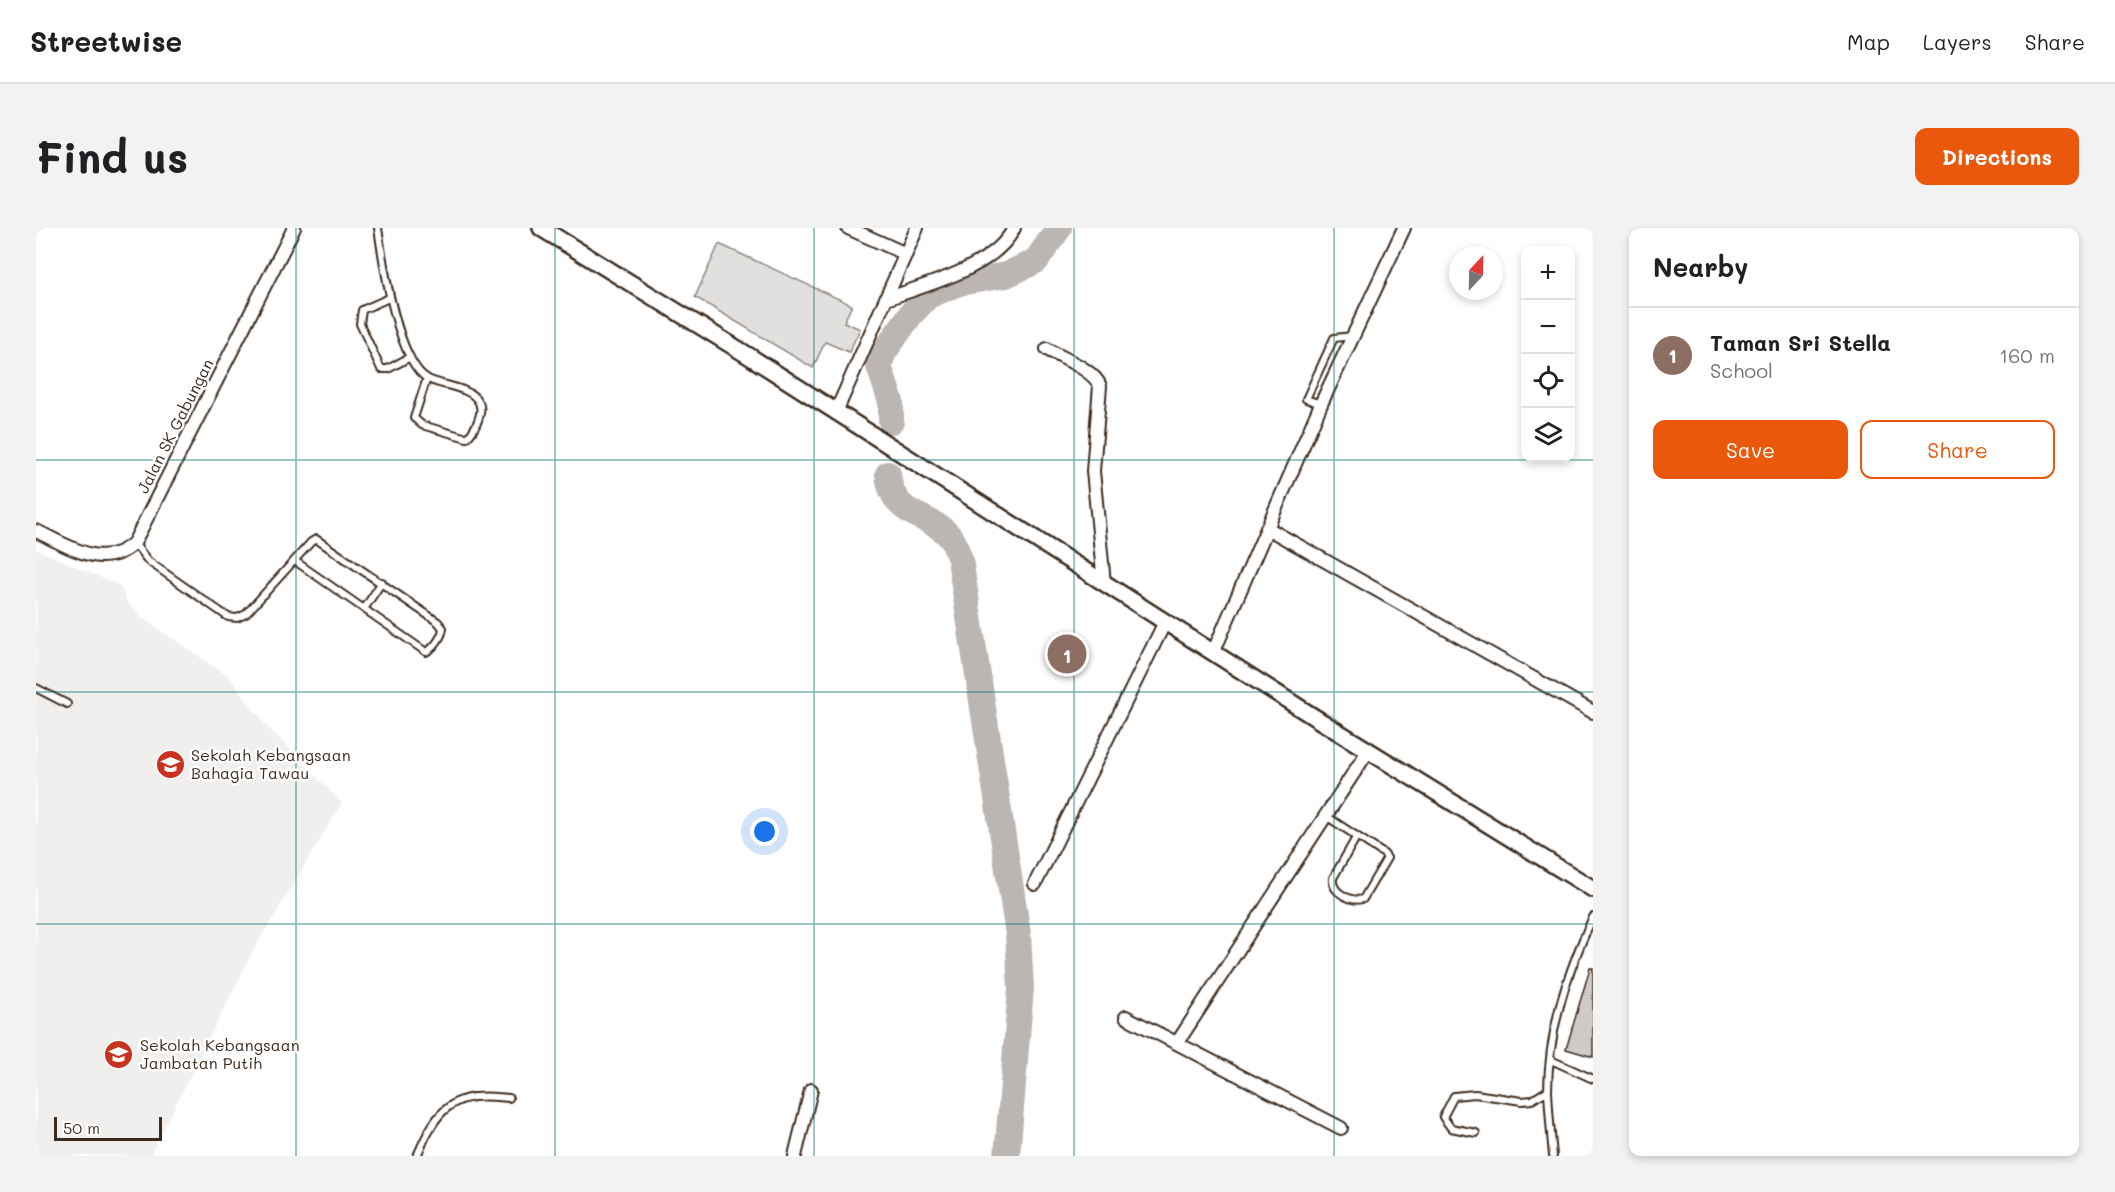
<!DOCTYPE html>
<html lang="en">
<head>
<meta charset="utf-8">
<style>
  :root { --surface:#fff; --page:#f2f2f2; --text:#202124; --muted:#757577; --line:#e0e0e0; --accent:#ea580c }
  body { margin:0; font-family:Mali,sans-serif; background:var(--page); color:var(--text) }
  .controls { position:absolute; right:18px; top:18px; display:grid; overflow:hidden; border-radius:12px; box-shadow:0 3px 9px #0003 }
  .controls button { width:54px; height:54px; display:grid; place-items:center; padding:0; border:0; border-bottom:2px solid var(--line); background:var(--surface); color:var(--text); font:30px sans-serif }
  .compass { position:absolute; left:1413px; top:18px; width:54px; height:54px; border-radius:50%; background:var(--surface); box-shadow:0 3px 9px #0003; rotate:22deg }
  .scale { position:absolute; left:18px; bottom:15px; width:108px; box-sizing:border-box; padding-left:6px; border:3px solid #3b2a1e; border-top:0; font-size:16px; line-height:21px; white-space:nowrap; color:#3b2a1e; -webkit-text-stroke:4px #fff; paint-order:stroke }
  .you { position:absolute; left:729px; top:604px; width:21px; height:21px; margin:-15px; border:4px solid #fff; border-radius:50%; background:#1a73e8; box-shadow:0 0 0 9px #1a73e833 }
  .badge { display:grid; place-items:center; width:39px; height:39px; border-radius:50%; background:var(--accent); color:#fff; font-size:20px; font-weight:700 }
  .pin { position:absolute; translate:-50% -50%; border:3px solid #fff; box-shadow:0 2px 6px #0006 }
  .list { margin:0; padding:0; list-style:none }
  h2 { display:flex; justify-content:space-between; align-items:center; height:78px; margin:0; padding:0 24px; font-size:26px }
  h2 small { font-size:20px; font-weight:400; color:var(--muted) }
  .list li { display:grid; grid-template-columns:39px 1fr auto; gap:18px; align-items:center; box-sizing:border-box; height:96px; padding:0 24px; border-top:2px solid var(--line) }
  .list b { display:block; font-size:22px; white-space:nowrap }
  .list p { margin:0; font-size:20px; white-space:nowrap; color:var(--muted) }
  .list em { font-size:20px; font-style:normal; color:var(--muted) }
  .actions { display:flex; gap:12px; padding:18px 24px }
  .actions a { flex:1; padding:14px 0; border:2px solid var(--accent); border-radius:12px; text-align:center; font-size:21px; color:var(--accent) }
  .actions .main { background:var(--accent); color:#fff }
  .icon { flex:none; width:33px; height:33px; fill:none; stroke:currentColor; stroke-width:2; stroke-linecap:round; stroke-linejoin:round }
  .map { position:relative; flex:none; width:1557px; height:928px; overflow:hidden; border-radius:12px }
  header { display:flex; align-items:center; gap:36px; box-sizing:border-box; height:84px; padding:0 30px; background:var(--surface); border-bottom:2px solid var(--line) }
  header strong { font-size:28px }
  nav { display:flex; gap:33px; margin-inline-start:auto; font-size:21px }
  .intro { display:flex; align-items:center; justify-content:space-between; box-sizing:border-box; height:144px; padding:0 36px }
  h1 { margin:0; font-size:42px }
  .button { padding:15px 27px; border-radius:12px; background:var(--accent); color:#fff; font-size:21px; font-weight:700 }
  main { display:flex; gap:36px; padding:0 36px }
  aside { flex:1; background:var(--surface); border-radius:12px; box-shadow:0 3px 9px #0003 }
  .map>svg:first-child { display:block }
</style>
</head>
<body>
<header>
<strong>Streetwise</strong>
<nav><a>Map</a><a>Layers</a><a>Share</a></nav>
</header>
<div class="intro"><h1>Find us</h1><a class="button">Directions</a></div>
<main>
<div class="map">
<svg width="1557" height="928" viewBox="0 0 1557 928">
  <rect width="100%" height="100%" fill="#fff"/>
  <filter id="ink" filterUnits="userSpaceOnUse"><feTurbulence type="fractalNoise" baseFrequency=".0167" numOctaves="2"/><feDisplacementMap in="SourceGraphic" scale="12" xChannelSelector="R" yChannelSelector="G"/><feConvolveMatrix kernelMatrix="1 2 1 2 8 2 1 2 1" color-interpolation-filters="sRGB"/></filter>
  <g filter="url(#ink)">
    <path fill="#f1efee" d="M0,321L84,358L92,375L105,389L192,448L230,497L306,575L216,725L114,928H0Z"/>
    <path fill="#e2e0de" stroke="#8e857e" stroke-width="1.5" d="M683,16L816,77L808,94L824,101L813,124L789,114L777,140L659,69Z"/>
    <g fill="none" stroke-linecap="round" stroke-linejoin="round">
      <path stroke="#bcb6b3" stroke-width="26" d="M855,193V174L843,138L848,124L875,86L892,68L923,55L970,47L1000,33L1023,0
        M852,246C857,294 897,283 917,313C920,318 921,325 924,331L982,706L985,760L971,928"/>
    </g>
    <path fill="#cfcac7" stroke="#3b2a1e" stroke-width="1.5" d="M1554,740H1557V829L1530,821Z"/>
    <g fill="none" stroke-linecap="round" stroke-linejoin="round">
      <defs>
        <path id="service" d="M342,0C347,34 361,134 392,151C406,158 434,159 442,173C449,183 439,202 431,210L386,197L378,190L391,150
          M353,70L326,82L324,96L345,141H352L374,129
          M1285,176L1270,171L1298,110L1317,108
          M98,315L112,333L192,389L201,390L210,386L275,314L280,311L402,394L407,400C406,409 398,420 390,424L259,333
          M328,381L346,354
          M0,460L31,476
          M1290,588L1348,626L1351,630L1327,671C1314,674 1295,664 1297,650L1321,608
          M1515,832L1557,851
          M1440,905L1415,900L1407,889L1418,868L1439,866L1486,873L1496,872L1512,862
          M381,928C402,878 418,863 473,870
          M1517,928C1515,907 1513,885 1512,863C1512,804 1532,742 1557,689"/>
        <path id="minor" d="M812,0L870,26
          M850,71C889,57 959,40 978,0
          M1011,121C1027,131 1057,141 1064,158L1057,243L1068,355
          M800,184L881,0
          M1231,300L1557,484
          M0,303C31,317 67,344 98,315L258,0
          M1177,425L1285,176L1368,0
          M999,656L1129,394
          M1090,789L1305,900
          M1141,815L1332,523
          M759,928L775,862"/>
        <path id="tertiary" d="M505,0L713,128L1278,489L1557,661"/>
      </defs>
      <use href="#service" stroke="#3b2a1e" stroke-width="10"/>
      <use href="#minor" stroke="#3b2a1e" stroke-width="16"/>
      <use href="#tertiary" stroke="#3b2a1e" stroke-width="20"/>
      <use href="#service" stroke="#fff" stroke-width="6"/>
      <use href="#minor" stroke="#fff" stroke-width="12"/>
      <use href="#tertiary" stroke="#fff" stroke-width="15"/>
    </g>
  </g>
  <path fill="none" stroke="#0f766e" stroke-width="1.5" stroke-opacity="0.55" d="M260,0V928M519,0V928M778,0V928M1038,0V928M1298,0V928M0,232H1557M0,464H1557M0,696H1557"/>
  <defs>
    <symbol id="school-disc" viewBox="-11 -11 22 22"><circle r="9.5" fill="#c8321e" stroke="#fff"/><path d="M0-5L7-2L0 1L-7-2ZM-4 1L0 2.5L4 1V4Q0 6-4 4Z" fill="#fff"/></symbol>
  </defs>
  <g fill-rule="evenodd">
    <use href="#school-disc" x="118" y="520" width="33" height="33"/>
    <use href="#school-disc" x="66" y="810" width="33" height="33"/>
  </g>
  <g text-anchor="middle" stroke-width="5" stroke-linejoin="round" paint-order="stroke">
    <g font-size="16" fill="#3b2a1e" stroke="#fff">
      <text transform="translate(139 198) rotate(-63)" y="6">Jalan SK Gabungan</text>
    </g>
    <g font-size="16" fill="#3b2a1e" stroke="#fff" text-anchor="start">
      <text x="155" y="533">Sekolah Kebangsaan<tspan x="155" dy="18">Bahagia Tawau</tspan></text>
      <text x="104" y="823">Sekolah Kebangsaan<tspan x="104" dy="18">Jambatan Putih</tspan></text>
    </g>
  </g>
</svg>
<div class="controls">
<button>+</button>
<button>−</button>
<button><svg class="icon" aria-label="locate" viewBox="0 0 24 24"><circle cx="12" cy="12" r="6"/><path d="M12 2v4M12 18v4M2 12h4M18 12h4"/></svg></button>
<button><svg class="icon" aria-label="layers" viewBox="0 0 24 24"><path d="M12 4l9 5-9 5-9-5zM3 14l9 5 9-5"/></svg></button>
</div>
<svg class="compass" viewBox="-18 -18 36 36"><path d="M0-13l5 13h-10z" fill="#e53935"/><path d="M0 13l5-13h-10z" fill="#757577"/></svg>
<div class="scale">50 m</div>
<div class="you"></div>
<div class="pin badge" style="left:1031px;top:426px;background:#8d6e63">1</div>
</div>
<aside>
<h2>Nearby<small></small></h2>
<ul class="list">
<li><span class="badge" style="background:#8d6e63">1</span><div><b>Taman Sri Stella</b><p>School</p></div><em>160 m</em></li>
</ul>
<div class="actions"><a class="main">Save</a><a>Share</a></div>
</aside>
</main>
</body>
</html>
